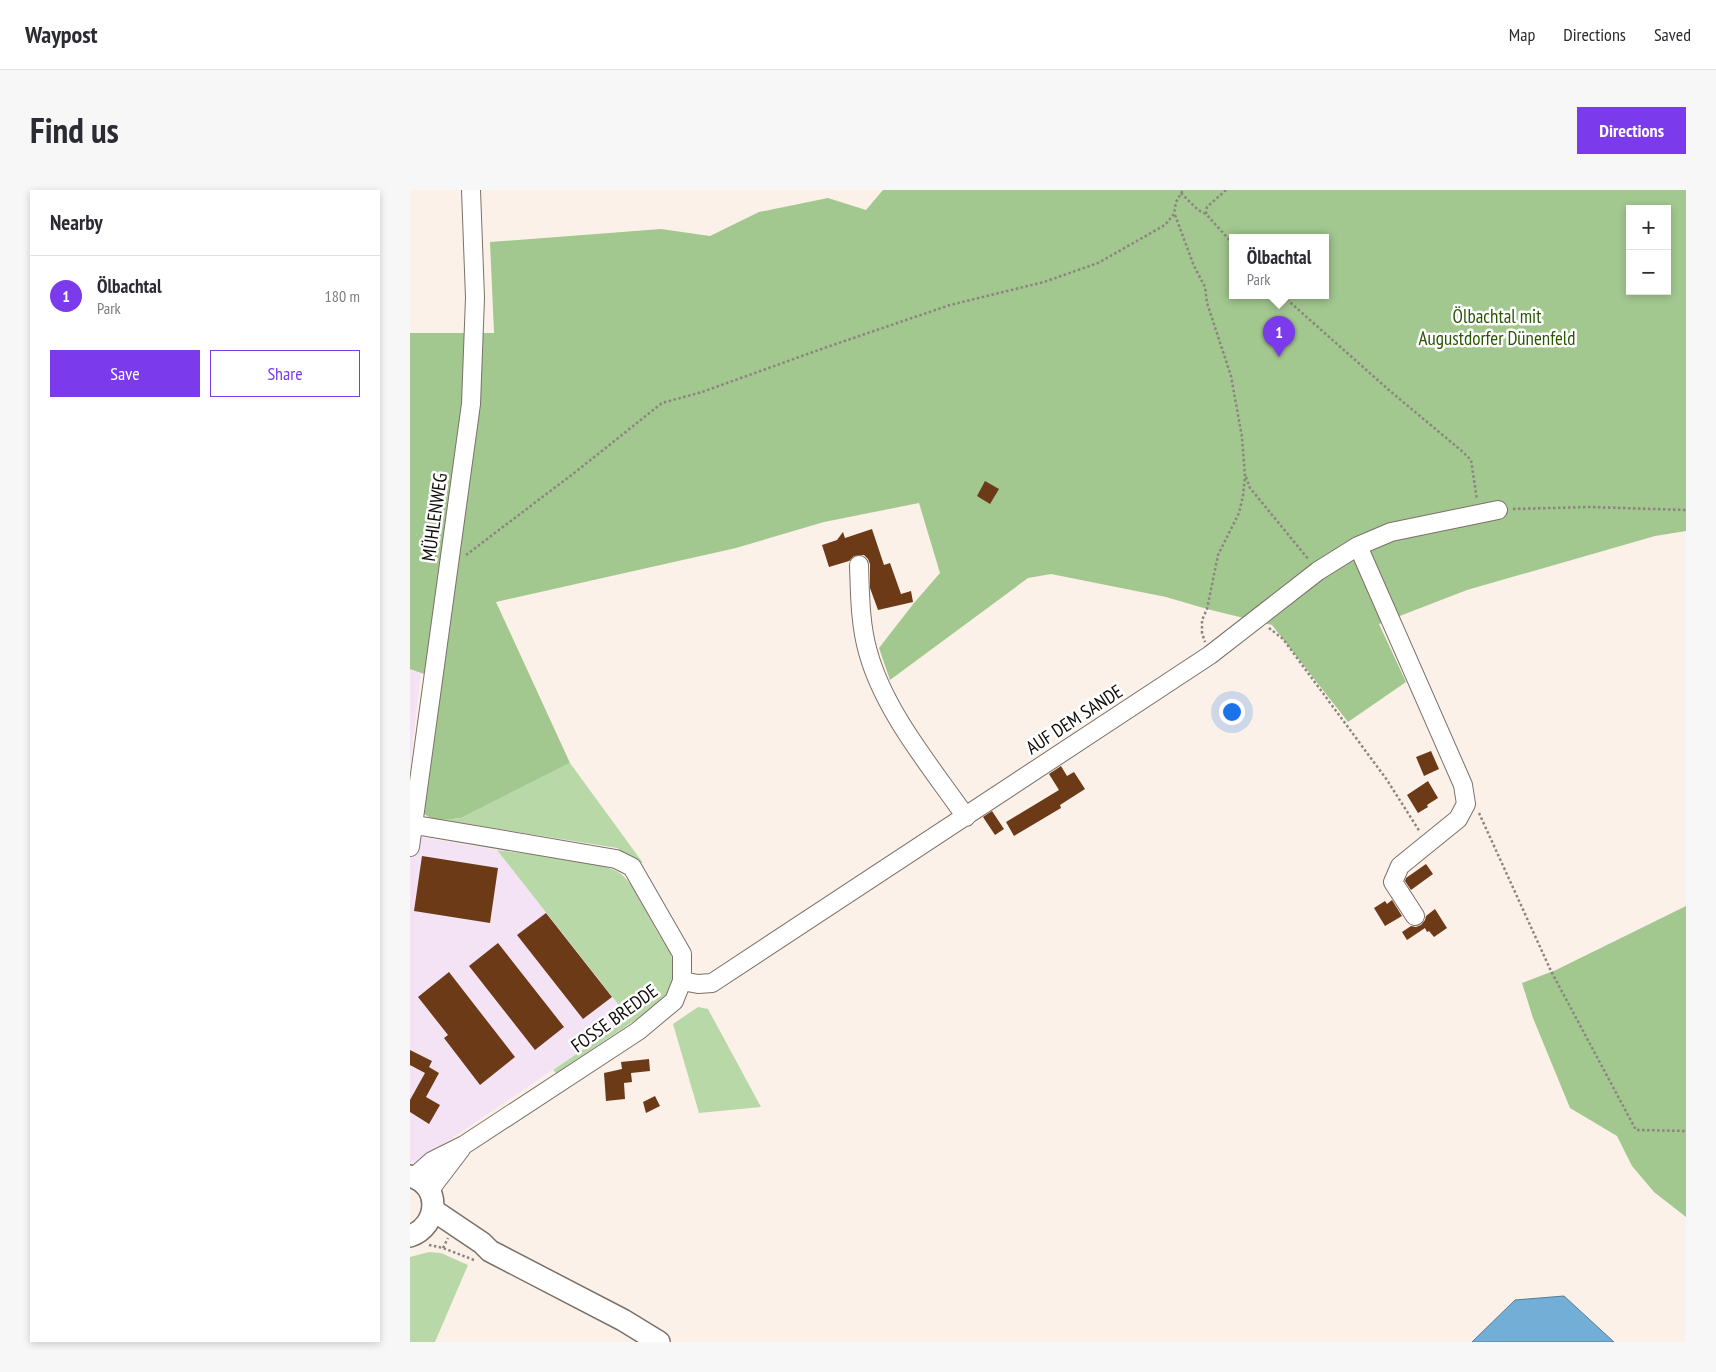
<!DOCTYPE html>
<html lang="en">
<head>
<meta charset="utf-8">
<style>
  :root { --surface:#fff; --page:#f7f7f7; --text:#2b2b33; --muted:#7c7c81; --line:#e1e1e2; --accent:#7c3aed }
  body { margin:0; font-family:"PT Sans Narrow",sans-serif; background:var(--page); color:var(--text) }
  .controls { position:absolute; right:15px; top:15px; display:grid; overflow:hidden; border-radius:0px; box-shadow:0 2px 8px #0003 }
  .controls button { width:45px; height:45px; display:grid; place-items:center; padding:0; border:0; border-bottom:1px solid var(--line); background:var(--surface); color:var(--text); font:25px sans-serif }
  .you { position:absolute; left:821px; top:521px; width:18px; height:18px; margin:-12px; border:4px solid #fff; border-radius:50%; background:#1a73e8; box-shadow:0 0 0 8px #1a73e833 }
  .badge { display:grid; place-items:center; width:32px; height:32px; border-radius:50%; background:var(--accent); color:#fff; font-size:16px; font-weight:700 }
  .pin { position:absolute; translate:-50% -41px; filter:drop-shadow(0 1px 2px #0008) }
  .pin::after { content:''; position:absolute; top:26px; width:18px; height:15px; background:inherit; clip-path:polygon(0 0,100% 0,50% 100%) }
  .popup { position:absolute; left:819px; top:44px; width:100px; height:65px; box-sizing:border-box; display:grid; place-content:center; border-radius:0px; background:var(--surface); filter:drop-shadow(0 1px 4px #0005); font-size:16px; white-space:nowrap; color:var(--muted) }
  .popup b { font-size:19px; color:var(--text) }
  .popup::after { content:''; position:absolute; left:50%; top:100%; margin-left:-10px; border:10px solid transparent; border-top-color:var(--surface) }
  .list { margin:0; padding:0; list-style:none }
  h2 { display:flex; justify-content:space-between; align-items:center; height:65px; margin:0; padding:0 20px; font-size:21px }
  h2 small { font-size:16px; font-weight:400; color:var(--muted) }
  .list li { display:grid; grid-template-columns:32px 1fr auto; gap:15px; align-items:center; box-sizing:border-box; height:80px; padding:0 20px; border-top:1px solid var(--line) }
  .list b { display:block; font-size:19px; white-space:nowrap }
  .list p { margin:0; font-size:16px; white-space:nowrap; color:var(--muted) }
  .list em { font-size:16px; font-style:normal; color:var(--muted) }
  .actions { display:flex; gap:10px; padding:15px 20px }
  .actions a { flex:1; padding:11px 0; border:1px solid var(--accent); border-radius:0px; text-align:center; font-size:18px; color:var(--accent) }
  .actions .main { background:var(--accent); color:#fff }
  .map { position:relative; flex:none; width:1276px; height:1152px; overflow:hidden; border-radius:0px }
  header { display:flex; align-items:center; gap:30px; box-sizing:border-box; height:70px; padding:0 25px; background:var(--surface); border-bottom:1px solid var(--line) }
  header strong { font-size:24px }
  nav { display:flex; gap:28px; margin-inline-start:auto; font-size:18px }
  .intro { display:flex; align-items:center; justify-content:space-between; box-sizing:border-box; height:120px; padding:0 30px }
  h1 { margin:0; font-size:35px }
  .button { padding:12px 22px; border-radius:0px; background:var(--accent); color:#fff; font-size:18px; font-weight:700 }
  main { display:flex; gap:30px; padding:0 30px }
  aside { flex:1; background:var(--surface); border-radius:0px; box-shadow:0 2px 8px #0003 }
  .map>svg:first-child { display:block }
</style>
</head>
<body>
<header>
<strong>Waypost</strong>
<nav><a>Map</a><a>Directions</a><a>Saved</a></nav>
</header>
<div class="intro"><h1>Find us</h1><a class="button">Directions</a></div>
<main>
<aside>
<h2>Nearby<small></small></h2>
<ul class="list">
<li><span class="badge">1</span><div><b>Ölbachtal</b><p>Park</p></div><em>180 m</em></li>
</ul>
<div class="actions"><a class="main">Save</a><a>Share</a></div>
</aside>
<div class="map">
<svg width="1276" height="1152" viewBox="0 0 1276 1152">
  <rect width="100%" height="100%" fill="#fcf1e8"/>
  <path fill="#f4e3f4" d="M0,470L12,474L0,577Z
    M0,645L87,660L219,828L7,972L0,973Z"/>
  <path fill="#b8d8a8" d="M160,573L233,673C227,672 214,662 207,658L33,630L51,628Z
    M87,660C112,664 195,670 211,684C226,696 240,729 250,746L254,745C265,770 267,786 254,811L146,883L143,880L219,828Z
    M288,817L298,819L351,917L289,923L263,834Z
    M19,1062L31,1063L58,1075L25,1152H0V1067Z"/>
  <path fill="#a2c78f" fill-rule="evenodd" d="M473,0H1276V341L1245,346L1057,400L969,434L996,492L938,532L862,435L797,419L756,407L641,384L618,388L480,490L469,458L504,413L530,383L509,313L414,332L326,358L86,412L160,573L51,628C32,630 24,633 9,620L20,486L0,479V143H84L80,52L251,39L300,46L349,22L418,8L456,20ZM1220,19H1257V101H1220ZM823,48H915V106H823Z
    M1276,716V1027L1244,1002L1222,976L1207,946L1160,918L1123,828L1112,793L1146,780Z"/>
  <path fill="#73aed7" stroke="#557d99" d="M1154,1106L1204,1152H1062L1105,1110Z"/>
  <path fill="#6c3a17" d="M575,291L589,299L580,314L567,306Z
    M462,339L474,375L480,373L491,404L501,401L503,412L468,420L460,398V374L458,369L454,365L444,366L439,371L419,377L412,355L427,350L433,342L435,348Z
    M1021,561L1029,579L1014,586L1006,567Z
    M651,576L657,586L664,582L675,599L650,615L651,618L604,646L596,632L649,600L639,584Z
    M1018,591L1028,608L1017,615L1018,617L1008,623L997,605Z
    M582,621L594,639L585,645L573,627Z
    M12,666L88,678L80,733L4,721Z
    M1016,674L1023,684L1001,700L995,691L996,688Z
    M982,710L992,726L975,736L964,718L975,711L977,714Z
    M1025,719L1037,738L1024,747L1019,741L1017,742L1015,738L997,750L992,742L1001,736L1006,737L1011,735L1015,730L1016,726Z
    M136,723L202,807L173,829L107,745Z
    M88,753L154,837L125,860L59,776Z
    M39,782L105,867L70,895L34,848L38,845L8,807Z
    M0,860L22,871L19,877L29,883L16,907L30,915L19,934L0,922V910L15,883L0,875Z
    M239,869L240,881L221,883L222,892L214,893L215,909L196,911L194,883L212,879L211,872Z
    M245,906L250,916L236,923L233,912Z"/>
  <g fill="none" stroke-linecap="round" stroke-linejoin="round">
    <defs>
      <path id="minor" d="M948,356L1053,595L1056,614L1048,629L990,676L983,692L1005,726
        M449,375C450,404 450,434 458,462C474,521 521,577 556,627
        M0,634L206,669L222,677L272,764V791L264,811L228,841L54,955L22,971L4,987
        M0,657L61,214L65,108L61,0
        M272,791L288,794L302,793L800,465L908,381L948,356L981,342L1088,320
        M19,1001L51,959"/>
      <path id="major" d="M0,986C32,995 29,1036 0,1046
        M23,1020L72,1053L80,1061L213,1130L249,1152"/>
    </defs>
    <use href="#minor" stroke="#7b7169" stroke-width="20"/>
    <use href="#major" stroke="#7b7169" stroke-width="24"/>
    <path stroke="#8c857f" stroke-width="2.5" stroke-dasharray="2.5 2.5" stroke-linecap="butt" d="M816,0L797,17L796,24L823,54
      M771,3L788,20L796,24
      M765,25L784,76L795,97L797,113L821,186L832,247L835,286L833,306L829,323L808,365L797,419L792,430V443L795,452
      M873,106L980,201L1053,262L1061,270L1067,310
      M836,287L840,298L899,370
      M1103,319L1180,317L1276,320
      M56,365L168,280L252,213L292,202L417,157L540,115L634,92L688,73L755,35L764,24L766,12L773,0
      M859,438L873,449L977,590L1010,642
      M1069,623L1141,781L1226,940L1276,941
      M19,1055L33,1058L64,1070
      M33,1058L38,1048"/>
    <use href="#minor" stroke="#fff" stroke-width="18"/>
    <use href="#major" stroke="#fff" stroke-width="21"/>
  </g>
  <g text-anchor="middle" stroke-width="5" stroke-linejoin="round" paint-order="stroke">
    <g font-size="19" fill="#2a5503" stroke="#fff">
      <text x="1087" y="133">Ölbachtal mit<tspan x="1087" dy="22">Augustdorfer Dünenfeld</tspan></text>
    </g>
    <g font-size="19" fill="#0f0b09" stroke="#fff">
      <text transform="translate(24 327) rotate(-82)" y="7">MÜHLENWEG</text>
      <text transform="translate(664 529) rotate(-33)" y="7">AUF DEM SANDE</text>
      <text transform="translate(204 828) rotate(-36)" y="7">FOSSE BREDDE</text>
    </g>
  </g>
</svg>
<div class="controls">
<button>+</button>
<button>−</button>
</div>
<div class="you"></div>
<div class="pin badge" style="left:869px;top:167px">1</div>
<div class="popup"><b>Ölbachtal</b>Park</div>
</div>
</main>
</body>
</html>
